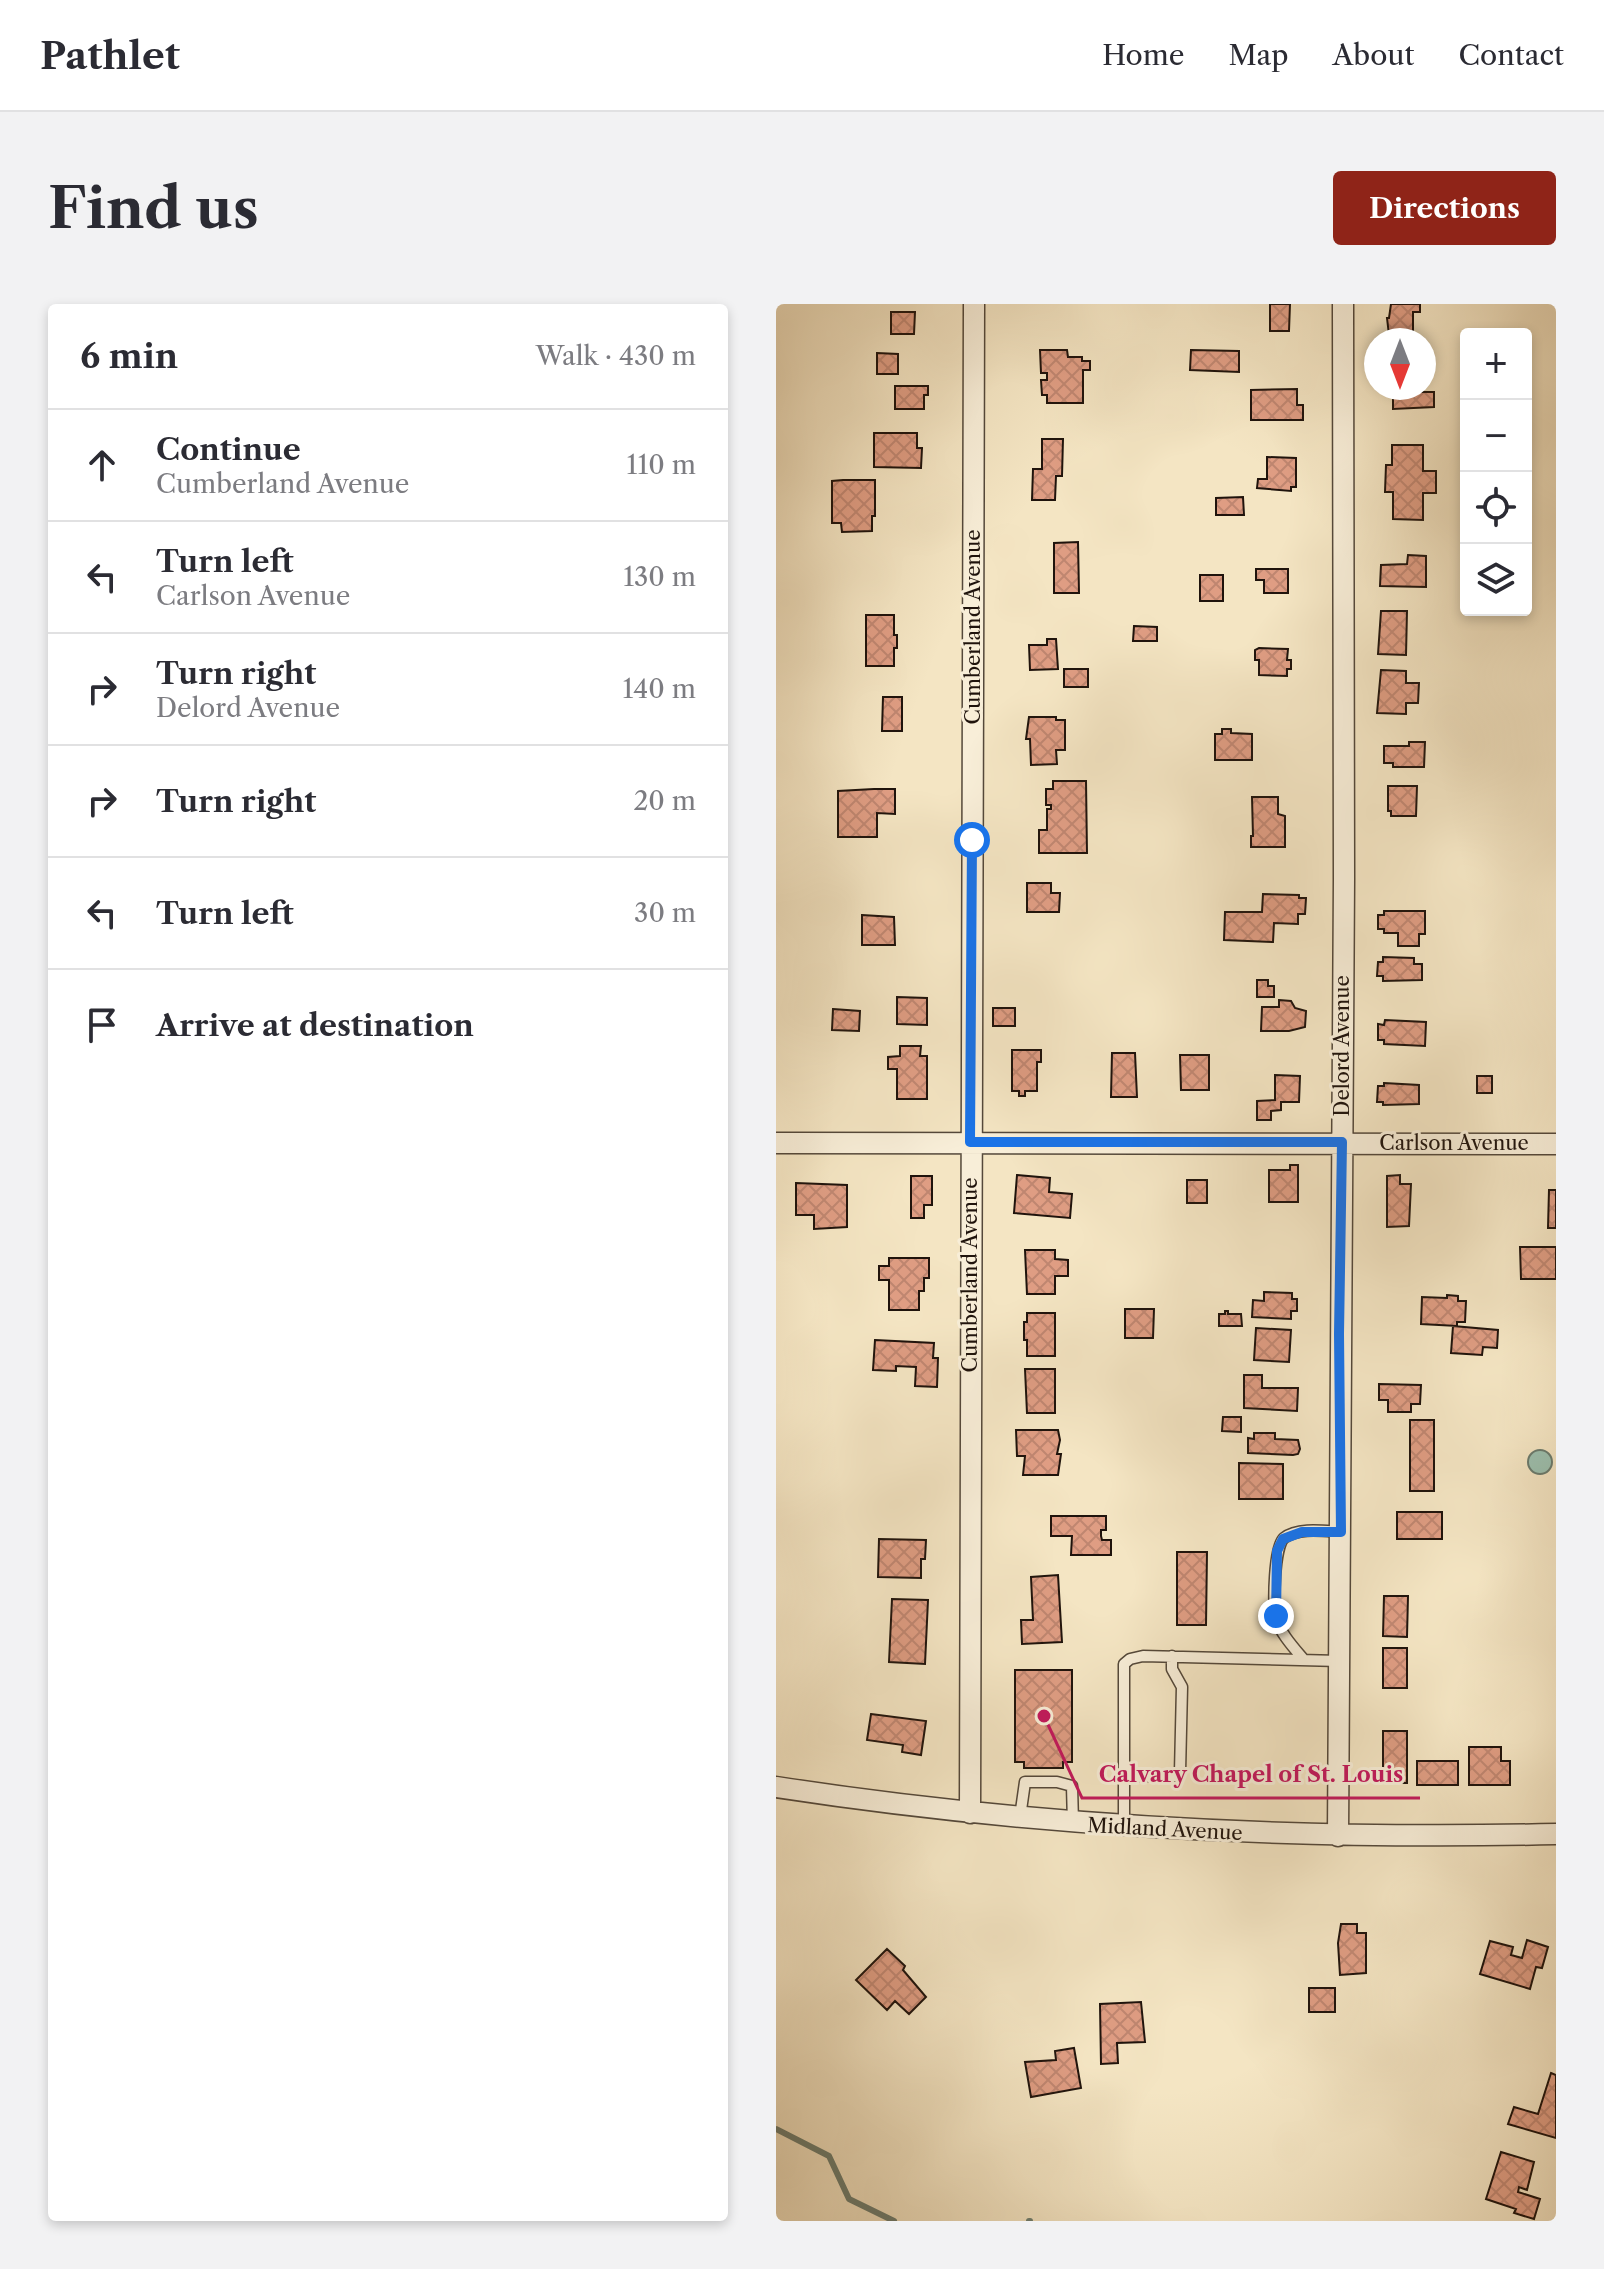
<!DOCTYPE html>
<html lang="en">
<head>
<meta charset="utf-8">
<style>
  :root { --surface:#fff; --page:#f2f2f3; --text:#2b2b33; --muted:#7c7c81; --line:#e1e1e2; --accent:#8f2418 }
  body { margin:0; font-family:"Libre Caslon Text",serif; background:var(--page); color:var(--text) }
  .controls { position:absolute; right:24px; top:24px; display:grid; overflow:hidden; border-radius:8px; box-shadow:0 4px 12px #0003 }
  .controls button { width:72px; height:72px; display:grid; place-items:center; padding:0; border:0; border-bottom:2px solid var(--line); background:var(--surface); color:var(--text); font:40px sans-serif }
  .compass { position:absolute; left:588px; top:24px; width:72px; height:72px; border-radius:50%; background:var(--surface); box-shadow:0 4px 12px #0003; rotate:180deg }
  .stop { position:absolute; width:24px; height:24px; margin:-18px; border:6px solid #1a73e8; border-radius:50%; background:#fff }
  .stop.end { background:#1a73e8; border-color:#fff; box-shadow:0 2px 8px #0008 }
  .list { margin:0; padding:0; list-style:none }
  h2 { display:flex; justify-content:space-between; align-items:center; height:104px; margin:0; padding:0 32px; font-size:34px }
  h2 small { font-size:26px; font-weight:400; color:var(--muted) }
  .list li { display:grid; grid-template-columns:52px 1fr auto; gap:24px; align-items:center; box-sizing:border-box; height:112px; padding:0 32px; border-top:2px solid var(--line) }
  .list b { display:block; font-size:30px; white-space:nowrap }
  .list p { margin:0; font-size:26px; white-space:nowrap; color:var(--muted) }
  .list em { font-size:26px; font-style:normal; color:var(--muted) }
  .icon { flex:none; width:44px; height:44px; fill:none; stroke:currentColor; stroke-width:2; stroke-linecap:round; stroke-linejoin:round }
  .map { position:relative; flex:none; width:780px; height:1917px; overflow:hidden; border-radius:8px }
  header { display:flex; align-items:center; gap:48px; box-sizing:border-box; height:112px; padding:0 40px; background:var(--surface); border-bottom:2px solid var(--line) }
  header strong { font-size:38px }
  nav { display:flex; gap:44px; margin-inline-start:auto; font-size:28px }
  .intro { display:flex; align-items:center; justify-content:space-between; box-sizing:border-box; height:192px; padding:0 48px }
  h1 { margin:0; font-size:56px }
  .button { padding:20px 36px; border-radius:8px; background:var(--accent); color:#fff; font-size:28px; font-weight:700 }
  main { display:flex; gap:48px; padding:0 48px }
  aside { flex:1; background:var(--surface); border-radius:8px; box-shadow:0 4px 12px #0003 }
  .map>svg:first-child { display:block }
</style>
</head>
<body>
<header>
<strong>Pathlet</strong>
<nav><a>Home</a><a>Map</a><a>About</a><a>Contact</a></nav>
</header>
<div class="intro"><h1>Find us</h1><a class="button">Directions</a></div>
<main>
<aside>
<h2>6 min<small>Walk · 430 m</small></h2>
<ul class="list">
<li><svg class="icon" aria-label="ahead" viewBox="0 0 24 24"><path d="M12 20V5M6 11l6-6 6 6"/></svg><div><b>Continue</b><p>Cumberland Avenue</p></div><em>110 m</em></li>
<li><svg class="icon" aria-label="left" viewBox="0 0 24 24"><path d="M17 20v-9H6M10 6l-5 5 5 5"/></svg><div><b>Turn left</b><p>Carlson Avenue</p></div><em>130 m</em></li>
<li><svg class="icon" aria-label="right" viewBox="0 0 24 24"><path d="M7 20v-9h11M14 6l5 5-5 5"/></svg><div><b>Turn right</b><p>Delord Avenue</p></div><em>140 m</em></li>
<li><svg class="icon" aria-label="right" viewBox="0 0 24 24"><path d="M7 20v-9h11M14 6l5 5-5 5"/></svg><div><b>Turn right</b></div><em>20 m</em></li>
<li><svg class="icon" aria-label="left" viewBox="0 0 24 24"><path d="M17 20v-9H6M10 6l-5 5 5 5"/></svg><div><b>Turn left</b></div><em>30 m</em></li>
<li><svg class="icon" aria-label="arrive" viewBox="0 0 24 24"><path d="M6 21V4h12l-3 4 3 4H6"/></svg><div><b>Arrive at destination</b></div></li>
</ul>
</aside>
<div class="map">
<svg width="780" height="1917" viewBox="0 0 780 1917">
  <defs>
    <pattern id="building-cross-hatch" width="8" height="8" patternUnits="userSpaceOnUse" patternTransform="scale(2)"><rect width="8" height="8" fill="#df9d83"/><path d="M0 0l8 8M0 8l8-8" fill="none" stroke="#bf8670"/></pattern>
  </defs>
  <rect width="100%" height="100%" fill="#f4e5c3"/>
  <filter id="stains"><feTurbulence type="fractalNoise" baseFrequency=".0025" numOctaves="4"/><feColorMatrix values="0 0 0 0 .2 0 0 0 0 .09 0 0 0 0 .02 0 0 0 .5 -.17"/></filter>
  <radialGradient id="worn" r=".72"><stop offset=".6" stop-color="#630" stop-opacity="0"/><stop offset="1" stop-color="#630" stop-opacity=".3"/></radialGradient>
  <path fill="#9cc0af" stroke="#6a7b6e" stroke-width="2" d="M752 1158a12 12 0 1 1 24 0a12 12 0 1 1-24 0Z"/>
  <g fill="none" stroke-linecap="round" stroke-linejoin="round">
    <path stroke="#6a7b6e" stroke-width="6" d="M0,1825L53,1852L73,1895L118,1917
      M253,1917H254"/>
  </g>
  <path fill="url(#building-cross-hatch)" stroke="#1f130c" stroke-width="2" d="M494,0H514L513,27H494Z
    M615,0H644V8H637V31H613L611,14H613Z
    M115,8H139L138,30H115Z
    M264,46H291L292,53H306V57H314V66H307V99H271V91H266L265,76H271V69H265Z
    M415,46L463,47V68L414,66Z
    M101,49L122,50V70H101Z
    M119,82H152V91H148V105H119Z
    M617,84H643V88H658V103L617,105Z
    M521,85V101H527V116H475V86Z
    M98,129H141V144H146L145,164L98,163Z
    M266,135H287L286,172H280L279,196H256L257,165H266Z
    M616,141H647V167H660V189H647V216L617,215V188H609L610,161H616Z
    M491,153L520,154V183H515V187L481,184L482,175H491Z
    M67,176H99V212H96V227L66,228L65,219H56V177Z
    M467,193L468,211H440V194Z
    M302,238L303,289H278V239Z
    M632,251L650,252V283L604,282L605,261L631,260Z
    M480,265H512V289H488V276H480Z
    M424,271H447V297H424Z
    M605,307H631L630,351L602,350Z
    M90,311H118V331H121V344H118V362H90Z
    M358,322L381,323V337H357Z
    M271,335H280L282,365L254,366L253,341H271Z
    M483,344L512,345L511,356H515V365H511V372L483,371V356H479V346Z
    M288,365H312V383H288Z
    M605,366L630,367V379H643L642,399H630V410L601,409Z
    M107,393H126V427H106Z
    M253,413H280V416H289V446H280L281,460L255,461L254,435H250Z
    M446,425H455V429L476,430V456H439V430H446Z
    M633,438H649L648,463H617V459H608V442H633Z
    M277,477H310L311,549H263V526H271V505H275V501H270V485H277Z
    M612,482H641L640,512H615V507H612Z
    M98,485H119V510L101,509V533H62V487Z
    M476,493H502V510L509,512V543H475V532H477Z
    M251,579H275V589H284L283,608H251Z
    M487,590L523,591V594H530L529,610H522V620L498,619L497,638L448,636L449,608H486Z
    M608,607H649V630H643V642H622V629H608V625H602V611H608Z
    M86,611L118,613L119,641H86Z
    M607,653L638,654V660H646V676L607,677V672H601L602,658H607Z
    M481,676H492V682H498V693H481Z
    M121,693L151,694V721L121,720Z
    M503,696L515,697L519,704L530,707L529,723L513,727H485L486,703H503Z
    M217,704H239V722H217Z
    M57,705L84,707L83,727L56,726Z
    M609,716L650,718L649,742L608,740V736H602V720L608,721Z
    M124,742H145L144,752H151V795H121V765H112V753L124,752Z
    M236,746H265V758H261V787H249V792H243V787H236Z
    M336,749H359L361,793H335Z
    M404,751H433V786H405Z
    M499,771L524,772L523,798H505V806L495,807V816H481V797L499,796Z
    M701,772H716V789H701Z
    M608,779L643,781V800L607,801V798H601L602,782H608Z
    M514,861H522V898H493V866H514Z
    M241,871L274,874L273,888L296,890L294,914L238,909Z
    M624,871V880H635L633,922L611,923V872Z
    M135,872H156V901H148V914H135Z
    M411,876H431V899H411Z
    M20,879L71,881V923L38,925V911H20Z
    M773,886H780V924H772Z
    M744,943H780V975H745Z
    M249,946H279V955L292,956V972H279V990H251Z
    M113,954H153V974H148V987H143V1006H113V976H103V962H113Z
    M488,988L516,989V995H521V1007H515V1015L476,1013L477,996L488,997Z
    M671,991L682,992V997H690L689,1018H681V1022L645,1020L646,993L671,994Z
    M349,1005H378L377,1034H349Z
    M449,1007H452V1010H465L466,1022H443V1010H449Z
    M251,1009H279V1052H251V1036H248V1018H251Z
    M677,1022L722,1026L721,1044L707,1043L706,1051L675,1049Z
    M480,1024L515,1026L513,1058L478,1056Z
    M99,1036L158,1039L157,1054H162L161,1083L139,1082L140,1063L120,1062V1067L97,1066Z
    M249,1065H279V1109H251Z
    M468,1071H486V1084H522L521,1107L468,1104Z
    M603,1080L645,1081L644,1100H635V1108H612V1096H603Z
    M447,1113H465V1128L446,1127Z
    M634,1116H658V1187H634Z
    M240,1126H282L284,1136L281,1150H285L282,1171H247L249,1152H241Z
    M478,1129H499V1135L522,1136L524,1145L522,1150L517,1151L472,1149V1134L478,1135Z
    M463,1159L507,1160V1195H463Z
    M621,1208H666V1235H621Z
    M275,1212H330V1226H325V1232L326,1236H335V1251H295L296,1232H275Z
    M103,1235L150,1236L149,1255H145V1274L102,1273Z
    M401,1248H431L430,1321H401Z
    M282,1271L286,1338L246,1340L245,1316H257L255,1273Z
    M608,1292H632L631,1333L607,1332Z
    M116,1295L152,1296L149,1360L113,1358Z
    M607,1344H631V1384H607Z
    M239,1366H296V1458H287V1464H248V1458H239Z
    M95,1410L150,1417L145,1451L126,1448L127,1441L91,1436Z
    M607,1427H631V1479H607Z
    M693,1443H725V1457H734V1481H693Z
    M641,1457H682V1481H641Z
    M565,1620H581V1629H590V1669L564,1671L562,1639Z
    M751,1636L772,1643L766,1664L760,1663L754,1685L704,1670L714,1637L737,1643L735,1651L746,1654Z
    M111,1645L129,1662L127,1666L150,1693L133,1710L119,1697L111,1706L80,1676Z
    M533,1684H559V1708H533Z
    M365,1698L369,1738L341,1739L342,1759L325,1760L324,1700Z
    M298,1744L305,1784L255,1793L249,1758L280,1756L279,1747Z
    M775,1769L780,1771V1834L732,1820L738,1803L762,1810Z
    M725,1848L758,1858L751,1886L743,1883L742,1888L764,1895L758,1915L738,1909L740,1905L710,1895Z"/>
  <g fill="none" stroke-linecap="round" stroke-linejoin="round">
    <defs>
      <path id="lane" d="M528,1356C518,1344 504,1329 500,1314C497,1299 498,1243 508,1234C522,1223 548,1227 564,1228
        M348,1472H400L404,1468L406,1383L396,1365V1352
        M244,1513L249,1478H281L296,1482L297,1519
        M348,1521V1360L354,1355L367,1352L564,1357"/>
      <path id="street" d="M0,839L780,840
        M0,1483C260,1523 517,1536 780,1530
        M194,1509L198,0
        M562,1532L568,575L567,0"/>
    </defs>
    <use href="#lane" stroke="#54483a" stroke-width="13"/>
    <use href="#street" stroke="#54483a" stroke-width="23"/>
    <use href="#lane" stroke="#f8eed8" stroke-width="10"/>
    <use href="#street" stroke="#f8eed8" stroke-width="20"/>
  </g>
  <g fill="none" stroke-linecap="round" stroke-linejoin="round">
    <path stroke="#1a73e8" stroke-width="10" d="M196,536L194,838H566L563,1030L565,1228H526L507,1235L501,1247L500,1312"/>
  </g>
  <g text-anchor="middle" stroke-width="6" stroke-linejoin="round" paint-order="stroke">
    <g font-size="20" fill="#1f130c" stroke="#f8eed8">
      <text transform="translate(197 323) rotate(-90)" y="7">Cumberland Avenue</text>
      <text transform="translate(566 742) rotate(-90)" y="7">Delord Avenue</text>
      <text x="678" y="846">Carlson Avenue</text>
      <text transform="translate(194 971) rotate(-90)" y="7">Cumberland Avenue</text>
      <text transform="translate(389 1525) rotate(3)" y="7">Midland Avenue</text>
    </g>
  </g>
  <path fill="none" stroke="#c2185b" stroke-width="3" d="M268 1412L306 1494H644"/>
  <circle fill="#c2185b" stroke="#f8eed8" stroke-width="3" cx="268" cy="1412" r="8"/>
  <g font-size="22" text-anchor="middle" font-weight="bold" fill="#c2185b" stroke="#f8eed8" stroke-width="6" stroke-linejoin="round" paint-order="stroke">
    <text x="475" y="1478">Calvary Chapel of St. Louis</text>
  </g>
  <rect width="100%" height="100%" filter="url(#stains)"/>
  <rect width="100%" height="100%" fill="url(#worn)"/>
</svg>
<div class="controls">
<button>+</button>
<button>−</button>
<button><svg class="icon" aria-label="locate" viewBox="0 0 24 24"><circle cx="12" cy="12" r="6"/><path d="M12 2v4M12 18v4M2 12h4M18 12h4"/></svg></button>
<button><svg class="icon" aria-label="layers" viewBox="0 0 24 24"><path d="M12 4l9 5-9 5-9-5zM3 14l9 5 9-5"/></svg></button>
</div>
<svg class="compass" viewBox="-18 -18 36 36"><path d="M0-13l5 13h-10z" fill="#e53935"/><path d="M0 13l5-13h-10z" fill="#7c7c81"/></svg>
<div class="stop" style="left:196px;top:536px"></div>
<div class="stop end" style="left:500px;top:1312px"></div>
</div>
</main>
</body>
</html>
